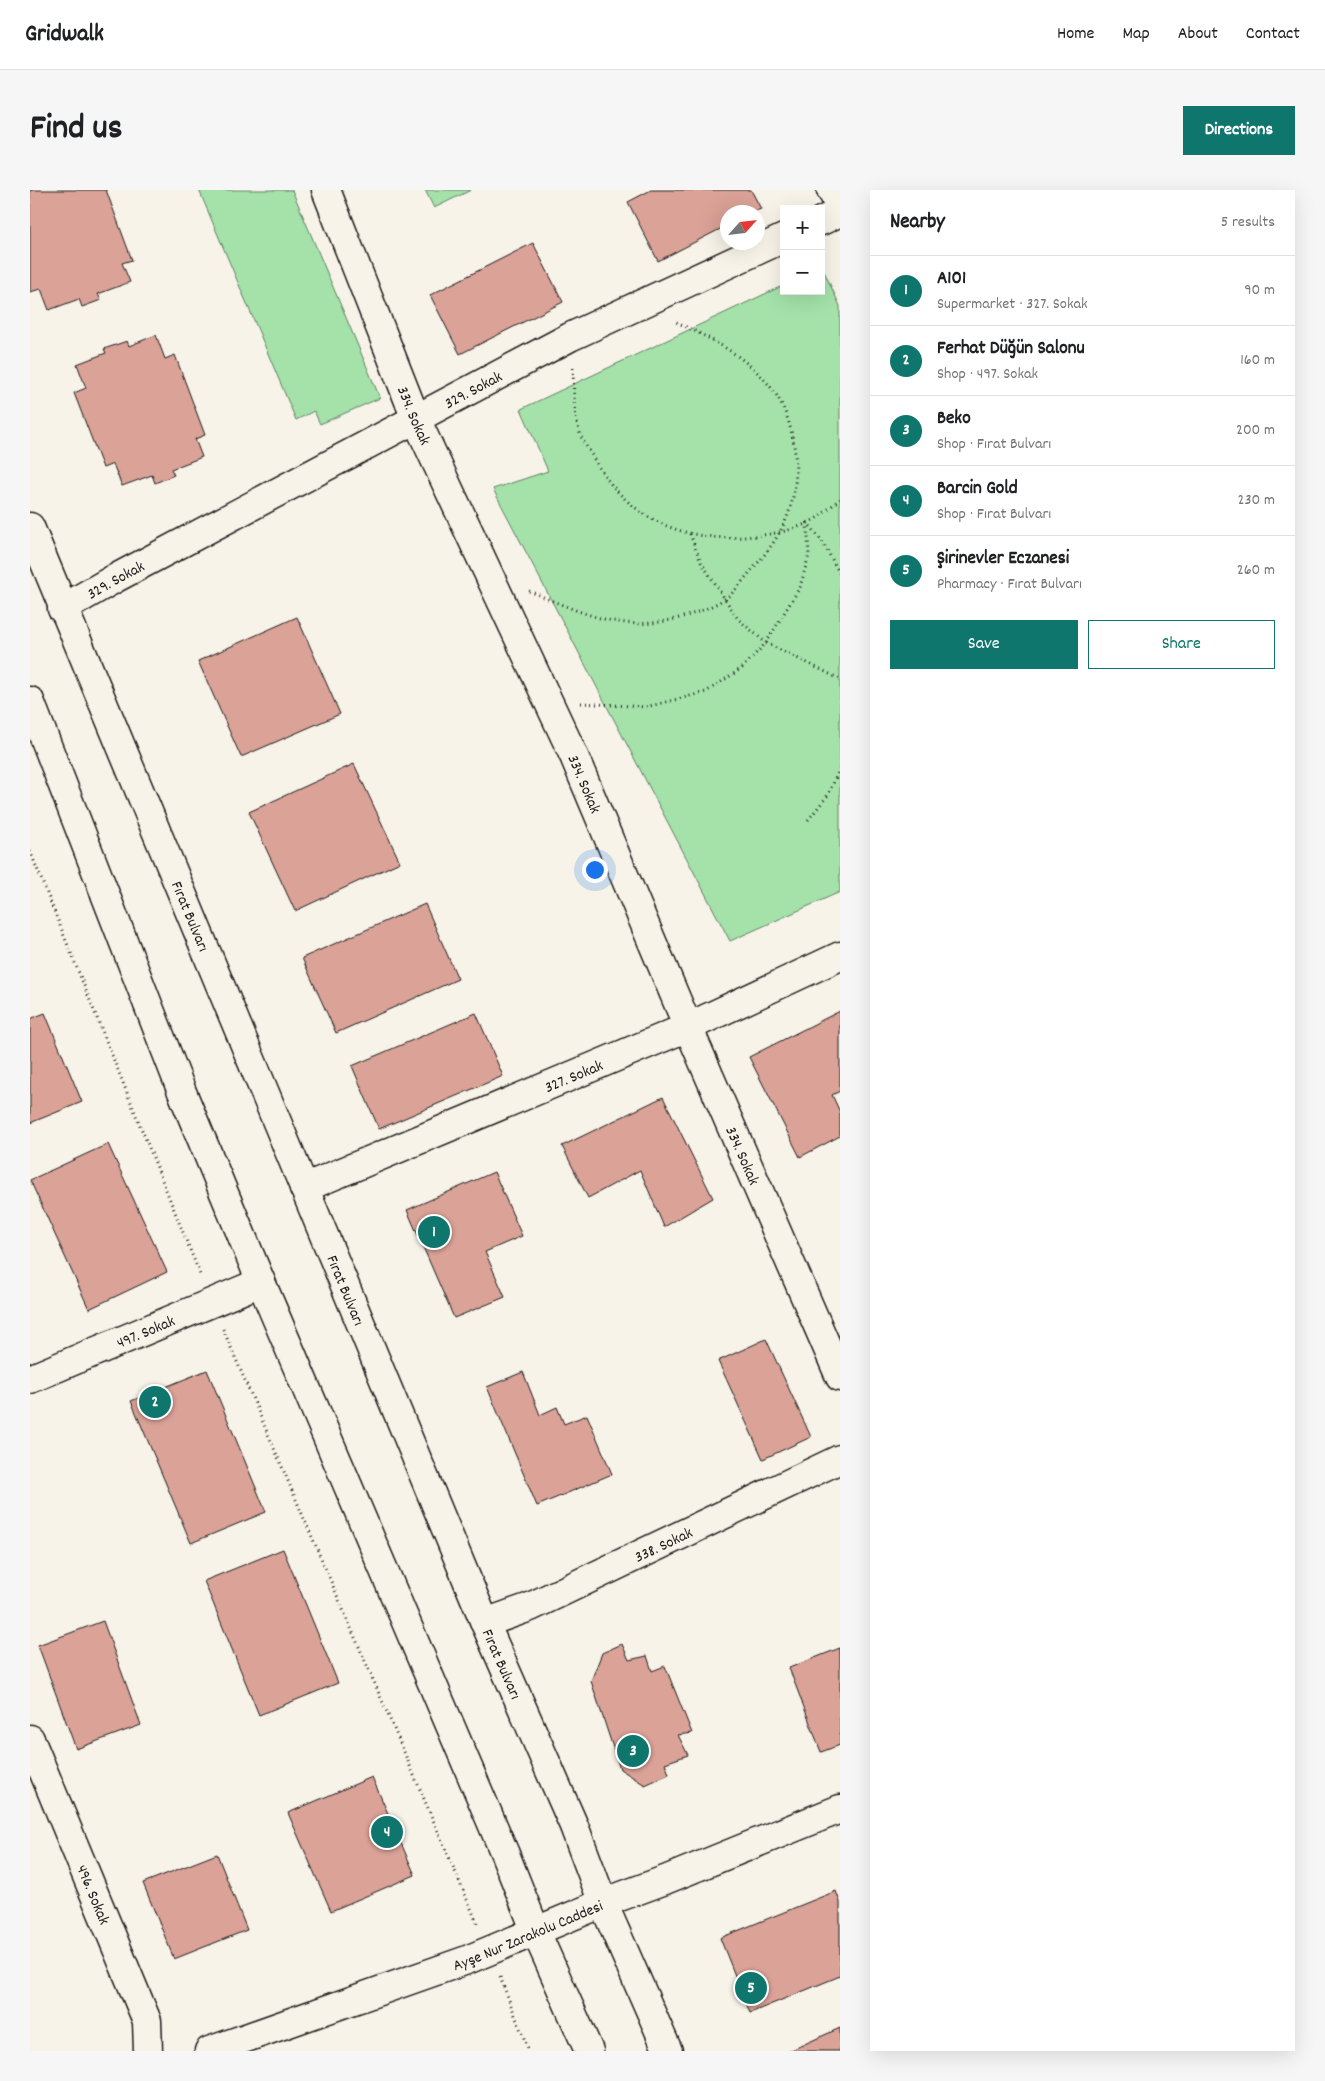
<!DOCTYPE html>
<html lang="en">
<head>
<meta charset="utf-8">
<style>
  :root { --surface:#fff; --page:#f6f6f6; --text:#202124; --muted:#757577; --line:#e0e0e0; --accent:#0f766e }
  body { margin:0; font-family:Dekko,sans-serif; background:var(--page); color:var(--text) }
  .controls { position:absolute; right:15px; top:15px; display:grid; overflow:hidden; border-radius:0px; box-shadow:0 5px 20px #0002 }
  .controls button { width:45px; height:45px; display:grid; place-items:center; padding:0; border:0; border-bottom:1px solid var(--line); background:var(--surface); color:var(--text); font:25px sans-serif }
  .compass { position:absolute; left:690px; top:15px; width:45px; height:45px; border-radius:50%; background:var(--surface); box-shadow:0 5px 20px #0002; rotate:63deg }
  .you { position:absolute; left:564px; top:679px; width:18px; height:18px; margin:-12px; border:4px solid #fff; border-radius:50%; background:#1a73e8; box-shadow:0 0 0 8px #1a73e833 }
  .badge { display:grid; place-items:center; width:32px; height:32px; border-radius:50%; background:var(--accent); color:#fff; font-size:16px; font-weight:700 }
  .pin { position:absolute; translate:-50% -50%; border:2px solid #fff; box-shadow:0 1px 5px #0006 }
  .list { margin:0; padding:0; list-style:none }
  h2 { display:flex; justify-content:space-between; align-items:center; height:65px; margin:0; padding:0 20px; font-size:21px }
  h2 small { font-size:16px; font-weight:400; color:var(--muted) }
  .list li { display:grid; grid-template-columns:32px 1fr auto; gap:15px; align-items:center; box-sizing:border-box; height:70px; padding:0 20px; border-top:1px solid var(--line) }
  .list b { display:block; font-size:19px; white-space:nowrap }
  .list p { margin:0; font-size:16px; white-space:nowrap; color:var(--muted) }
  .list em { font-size:16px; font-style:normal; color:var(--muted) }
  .actions { display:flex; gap:10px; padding:15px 20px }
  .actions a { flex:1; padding:11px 0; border:1px solid var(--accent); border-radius:0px; text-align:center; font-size:18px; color:var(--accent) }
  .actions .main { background:var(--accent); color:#fff }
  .map { position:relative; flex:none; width:810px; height:1861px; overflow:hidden; border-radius:0px }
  header { display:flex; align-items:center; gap:30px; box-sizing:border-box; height:70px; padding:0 25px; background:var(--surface); border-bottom:1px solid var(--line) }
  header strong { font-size:24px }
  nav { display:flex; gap:28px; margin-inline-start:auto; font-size:18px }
  .intro { display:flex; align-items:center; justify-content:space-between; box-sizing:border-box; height:120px; padding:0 30px }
  h1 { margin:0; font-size:35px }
  .button { padding:12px 22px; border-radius:0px; background:var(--accent); color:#fff; font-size:18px; font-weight:700 }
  main { display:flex; gap:30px; padding:0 30px }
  aside { flex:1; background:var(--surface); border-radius:0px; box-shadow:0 5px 20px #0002 }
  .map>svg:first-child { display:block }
</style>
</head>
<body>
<header>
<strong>Gridwalk</strong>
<nav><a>Home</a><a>Map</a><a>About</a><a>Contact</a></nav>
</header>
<div class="intro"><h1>Find us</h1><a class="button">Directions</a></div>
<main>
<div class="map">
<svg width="810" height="1861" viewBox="0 0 810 1861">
  <rect width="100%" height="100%" fill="#f7f3e8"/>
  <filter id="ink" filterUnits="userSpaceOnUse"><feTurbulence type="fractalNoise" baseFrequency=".02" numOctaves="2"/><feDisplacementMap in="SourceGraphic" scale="10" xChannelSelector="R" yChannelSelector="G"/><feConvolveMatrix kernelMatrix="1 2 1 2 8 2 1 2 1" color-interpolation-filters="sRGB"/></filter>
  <g filter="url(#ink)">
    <path fill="#a4e2aa" stroke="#607f63" d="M169,0H262L350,208L290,234L284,221L266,230Z
      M395,0H441L404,18Z
      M792,77L810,116V702L700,751L463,299L518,281L491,219L754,95V101H791Z"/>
    <path fill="#dba297" stroke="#1c1c1c" d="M0,0H76L102,70L92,73L100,92L68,104L71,110L52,117L49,109L19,120L11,99L0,102Z
      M621,0H721L731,19L723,22H698V35L628,71L598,12Z
      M503,53L533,112L430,164L400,105Z
      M126,145L135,169L145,165L175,245L165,249L172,267L141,279L144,285L125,293L122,285L92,296L83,274L73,278L44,203L56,198L47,174L76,163L74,159L97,151L99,156Z
      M267,427L310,524L211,567L168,471Z
      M324,574L370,672L265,721L219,622Z
      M395,714L428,789L306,843L272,768Z
      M810,821V901L802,905L810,922V946L770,967L719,867Z
      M15,823L52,912L0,933V829Z
      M446,823L473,886L349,939L322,876Z
      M633,907L683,1008L634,1037L610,980L558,1008L532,956Z
      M78,954L137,1082L59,1119L0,990Z
      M464,982L492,1046L455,1062L475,1107L424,1128L377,1020Z
      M736,1149L781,1247L733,1269L688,1171Z
      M177,1180L236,1322L161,1353L101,1211Z
      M493,1182L510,1225L527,1217L534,1234L557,1225L582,1284L507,1316L457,1197Z
      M253,1359L308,1493L229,1525L174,1391Z
      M73,1431L111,1535L46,1559L8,1455Z
      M592,1454L599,1470L617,1466L622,1481L635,1476L662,1543L648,1545L658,1565L635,1573L639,1584L615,1595L590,1579L561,1491L572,1463Z
      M810,1458V1555L791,1562L759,1478Z
      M342,1587L385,1685L301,1721L258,1623Z
      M187,1664L217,1740L144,1769L113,1693Z
      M806,1701L810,1712V1786L720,1823L690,1748Z
      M810,1838V1861H759Z"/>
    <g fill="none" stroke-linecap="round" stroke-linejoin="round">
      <defs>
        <g id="minor">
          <path id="s1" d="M296,0L386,229L544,566L658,837L810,1187"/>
          <path d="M801,0L810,16"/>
          <path d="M791,31L810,22"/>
          <path id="s2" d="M32,419L84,389L540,147L754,48"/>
          <path id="s3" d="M274,998L658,837L810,766"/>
          <path id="s4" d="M0,1189L231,1092"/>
          <path id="s5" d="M455,1433L500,1417L810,1269"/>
          <path id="s6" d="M0,1549L117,1831L118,1861"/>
          <path id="s7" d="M179,1861L437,1770L573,1713L635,1690L810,1619"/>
        </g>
        <g id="major">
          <path id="s8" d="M0,337L455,1433L544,1636L573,1713L638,1861"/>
          <path d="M0,511L152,902L231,1092L475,1664L506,1742L559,1861"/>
        </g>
      </defs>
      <use href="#minor" stroke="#1c1c1c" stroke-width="31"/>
      <use href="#major" stroke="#1c1c1c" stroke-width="31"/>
      <path stroke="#1c1c1c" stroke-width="3" stroke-dasharray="1 4" stroke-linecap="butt" d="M543,178C544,199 543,225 551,246C554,254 560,261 564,269C600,333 661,356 732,345C751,343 774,337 790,326C797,321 803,314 810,309
        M777,332L792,351L810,384
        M660,344L671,372L708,429L736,453L810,489
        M499,401C531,414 561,429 596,433C627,437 675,424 700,405C707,399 714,389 720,382C737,363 754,341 761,315C771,282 765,235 747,206C723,169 682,149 644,131
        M551,513L616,517L676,502L712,478L736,453L770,397L779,365L777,332
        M778,630L798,605L810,578
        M0,661L171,1087
        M193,1139L448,1735
        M470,1787L499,1861"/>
      <use href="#minor" stroke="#f7f3e8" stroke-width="28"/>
      <use href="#major" stroke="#f7f3e8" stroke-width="28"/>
    </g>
  </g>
  <g text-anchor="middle" stroke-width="4" stroke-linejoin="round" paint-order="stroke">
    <g font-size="16" fill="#1c1c1c" stroke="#f7f3e8">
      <text dy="6" stroke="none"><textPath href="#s2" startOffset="466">329. Sokak</textPath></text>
      <text dy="6" stroke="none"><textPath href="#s1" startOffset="242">334. Sokak</textPath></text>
      <text dy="6" stroke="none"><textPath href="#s2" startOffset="61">329. Sokak</textPath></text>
      <text dy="6" stroke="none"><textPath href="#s1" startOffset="648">334. Sokak</textPath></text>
      <text dy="6" stroke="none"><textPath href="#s8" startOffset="421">Fırat Bulvarı</textPath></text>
      <text dy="6" stroke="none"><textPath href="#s3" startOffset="292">327. Sokak</textPath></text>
      <text dy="6" stroke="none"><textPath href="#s1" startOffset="1052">334. Sokak</textPath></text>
      <text dy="6" stroke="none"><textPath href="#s8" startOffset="826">Fırat Bulvarı</textPath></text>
      <text dy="6" stroke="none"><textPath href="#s4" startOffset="125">497. Sokak</textPath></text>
      <text dy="6" stroke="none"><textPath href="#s5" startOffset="195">338. Sokak</textPath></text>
      <text dy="6" stroke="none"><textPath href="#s8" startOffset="1231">Fırat Bulvarı</textPath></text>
      <text dy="6" stroke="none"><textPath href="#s6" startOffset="168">496. Sokak</textPath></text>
      <text dy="6" stroke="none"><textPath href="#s7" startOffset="339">Ayşe Nur Zarakolu Caddesi</textPath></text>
    </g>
  </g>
</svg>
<div class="controls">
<button>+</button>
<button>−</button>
</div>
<svg class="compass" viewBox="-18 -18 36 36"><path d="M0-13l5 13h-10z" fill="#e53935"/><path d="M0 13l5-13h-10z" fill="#757577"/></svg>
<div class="you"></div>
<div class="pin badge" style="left:404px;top:1042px">1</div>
<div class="pin badge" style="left:125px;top:1212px">2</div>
<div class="pin badge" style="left:603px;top:1561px">3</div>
<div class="pin badge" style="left:357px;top:1642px">4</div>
<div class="pin badge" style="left:721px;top:1798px">5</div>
</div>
<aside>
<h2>Nearby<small>5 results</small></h2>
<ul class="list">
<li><span class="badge">1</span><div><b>A101</b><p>Supermarket · 327. Sokak</p></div><em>90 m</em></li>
<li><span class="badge">2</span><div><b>Ferhat Düğün Salonu</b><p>Shop · 497. Sokak</p></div><em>160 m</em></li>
<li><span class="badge">3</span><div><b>Beko</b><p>Shop · Fırat Bulvarı</p></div><em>200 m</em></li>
<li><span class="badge">4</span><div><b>Barcin Gold</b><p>Shop · Fırat Bulvarı</p></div><em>230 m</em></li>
<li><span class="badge">5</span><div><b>Şirinevler Eczanesi</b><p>Pharmacy · Fırat Bulvarı</p></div><em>260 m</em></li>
</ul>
<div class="actions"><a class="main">Save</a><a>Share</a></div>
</aside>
</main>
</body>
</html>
